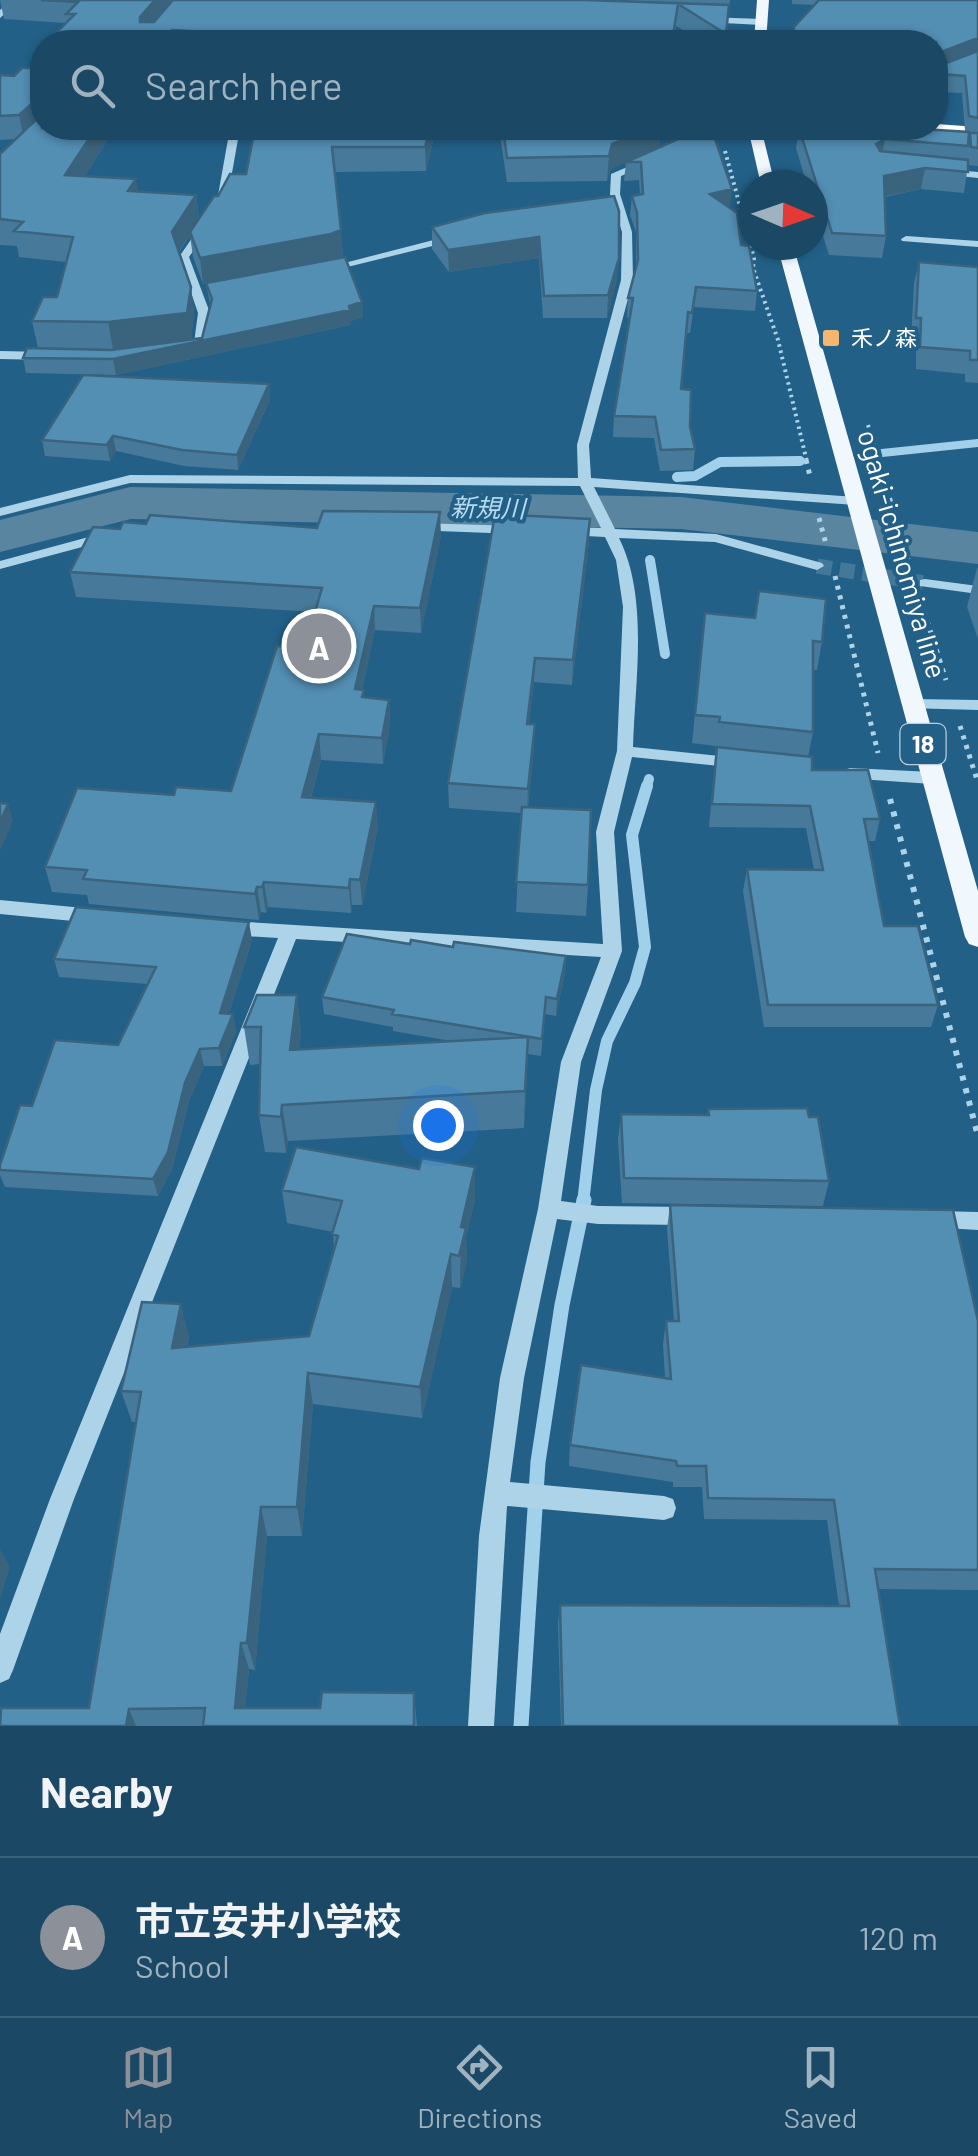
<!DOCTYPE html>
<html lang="en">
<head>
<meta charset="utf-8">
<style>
  :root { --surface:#1a4865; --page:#27526e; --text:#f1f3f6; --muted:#9fb2bf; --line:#386079; --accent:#8c9099 }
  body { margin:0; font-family:Barlow,"Noto Sans JP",sans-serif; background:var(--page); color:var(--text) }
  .compass { position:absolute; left:738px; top:170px; width:90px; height:90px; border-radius:50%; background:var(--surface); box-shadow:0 2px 8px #0004; rotate:92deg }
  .you { position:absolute; left:438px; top:1125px; width:35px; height:35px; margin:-25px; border:8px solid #fff; border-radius:50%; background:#1a73e8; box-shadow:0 0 0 15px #1a73e833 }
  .badge { display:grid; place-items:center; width:65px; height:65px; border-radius:50%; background:var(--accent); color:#fff; font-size:32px; font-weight:700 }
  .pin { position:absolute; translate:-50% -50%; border:5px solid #fff; box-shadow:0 2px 10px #0006 }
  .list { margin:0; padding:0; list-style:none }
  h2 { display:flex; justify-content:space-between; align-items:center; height:130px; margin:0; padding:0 40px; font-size:42px }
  h2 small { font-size:32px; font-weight:400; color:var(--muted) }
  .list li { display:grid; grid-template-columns:65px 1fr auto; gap:30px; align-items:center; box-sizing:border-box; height:160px; padding:0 40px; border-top:2px solid var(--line) }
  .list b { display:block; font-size:38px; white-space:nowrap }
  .list p { margin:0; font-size:32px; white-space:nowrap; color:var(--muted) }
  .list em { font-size:32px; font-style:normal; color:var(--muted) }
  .icon { flex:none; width:55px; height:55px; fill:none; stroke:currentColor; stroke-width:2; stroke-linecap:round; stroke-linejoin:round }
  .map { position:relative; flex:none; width:978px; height:1726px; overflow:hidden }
  .search { position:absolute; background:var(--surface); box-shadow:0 2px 8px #0004; left:30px; right:30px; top:30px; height:110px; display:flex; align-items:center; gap:25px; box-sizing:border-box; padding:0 35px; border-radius:40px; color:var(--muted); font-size:38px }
  .sheet { height:290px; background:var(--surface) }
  nav { display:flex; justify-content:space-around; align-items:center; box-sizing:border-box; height:140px; border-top:2px solid var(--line); background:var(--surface); font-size:28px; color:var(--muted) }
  nav a { display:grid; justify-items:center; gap:5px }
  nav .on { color:var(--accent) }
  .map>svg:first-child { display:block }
</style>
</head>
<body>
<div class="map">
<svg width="978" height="1726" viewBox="0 0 978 1726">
  <rect width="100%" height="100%" fill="#226087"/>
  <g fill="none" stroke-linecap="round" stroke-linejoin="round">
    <path stroke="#a1d0eb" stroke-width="8" d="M882,453L978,443
      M720,462L800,461"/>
    <path stroke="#a1d0eb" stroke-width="10" d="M677,477L695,476L720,462L800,461
      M650,560L665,654
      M646,789L649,779"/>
    <path stroke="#a1d0eb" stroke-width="12" d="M583,1203L596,1090L607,1041L635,983L645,947L632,835L647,786"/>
    <path stroke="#a1d0eb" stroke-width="15" d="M521,1726L538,1462L562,1305L584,1200"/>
    <path fill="#5a85a0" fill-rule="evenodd" d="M130,487L681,497L978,532V564L681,529L131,519L0,552V520Z"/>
    <path stroke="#437899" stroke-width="15" stroke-dasharray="15 8" stroke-linecap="butt" d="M817,566L925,583"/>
    <path stroke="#add3e9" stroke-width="4" stroke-dasharray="2.5 4" stroke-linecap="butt" d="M725,151L754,258L753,268L778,340L807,462
      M868,425L879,462"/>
    <path stroke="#add3e9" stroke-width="5" stroke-dasharray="4 6" stroke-linecap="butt" d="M806,460L810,476
      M878,460L910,566
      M819,518L826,544
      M835,576L878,753
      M921,602L946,680
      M960,726L978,783"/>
    <path stroke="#add3e9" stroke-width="6" stroke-dasharray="5 8" stroke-linecap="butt" d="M890,799L978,1136"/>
    <path fill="#add3e9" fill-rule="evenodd" d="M11,0H20L0,18V10Z
      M706,17L762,19L766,22L762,25L703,22Z
      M230,128H240L227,201L222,204L217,201Z
      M702,128H711L701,143L677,151V147L694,139Z
      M646,159L650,160V164L621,176L620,194L632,232L633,280L589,445L591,478L856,497L863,501L856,505L594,487L615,529L716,534L822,563L824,566L817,570L715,542L619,538C649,598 635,680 633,747L739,758L747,763L739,768L632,757L614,832L622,951L581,1062L561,1201L598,1206L689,1207L697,1210L700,1216L697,1222L689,1225L598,1224L557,1219L524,1378L510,1482L664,1496L673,1499L676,1508L673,1517L664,1520L507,1506L494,1726H468L479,1536L500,1378L538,1209L561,1062L601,957L296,939L74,1499L13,1670L9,1679L0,1683V1634L50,1499L278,938L230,935L224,933L221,928L224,923L230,921L603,944L596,832L617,751L623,607L616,560L605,537L567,535L560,531L567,527L601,528L580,486L130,483L0,516V508L130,475L578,478L577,445L621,280L622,232L610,194L611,174Z
      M944,169L978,172V178L940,174L939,172Z
      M205,224L210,227L189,257L210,313L206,346L187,352L181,348L194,343L198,313L179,257L201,225Z
      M453,235L458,238L457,240L327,272L321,269Z
      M906,236L978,241V247L902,241L901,239Z
      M0,351L46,352L52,356L46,360L0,359Z
      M417,523L516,526L523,530L516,534L412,530V524Z
      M107,532L114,536L112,539L0,569V561Z
      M925,579L978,586V594L920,586V580Z
      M913,699L978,700V710L907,708L905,704Z
      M850,768L932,772L940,778L932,784L844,778L842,774L844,770Z
      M0,900L94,909L100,911L103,916L100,921L94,923L0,914Z
      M935,1211L978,1212V1230L927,1227L924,1220L927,1213Z"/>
    <path fill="#f0f8fe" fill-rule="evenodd" d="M757,0H769L766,42H754Z
      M748,128H761L775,185H761Z
      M777,245H793L978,891V947L969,944L965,937Z"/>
    <path fill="#fff" fill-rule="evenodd" d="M936,124L978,127V137L912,133L904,128Z
      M710,128C737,126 824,121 843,135L835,140L718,133Z"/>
  </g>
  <path fill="#477a9a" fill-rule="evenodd" d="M0,0H622V1L631,2L629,0H730L726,42H702L676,26L674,42H47L66,23L4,19Z
    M792,0H978V166L968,165L964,193L921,189L885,197L886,236L882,258L829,255L813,204V185H807L796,148L799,128L965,131L962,93L938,92L941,67L936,69V42H792L794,27L814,5L792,4Z
    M42,47V128H120H115L85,176L138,191L196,195L199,218L218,196L246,174L255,128H436L426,171L335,172L343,256L338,258L362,302L363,317L350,321L351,325L116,375L26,373L23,358L113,349L38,348L32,321L57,297L66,262L19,257L17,246L0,245V154L16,139L0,140V75L14,76L40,68ZM190,235L193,257L203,284L206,283L210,304L202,338L191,339L194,313L191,287L179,253Z
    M499,128H662L659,147L730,208L757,291L755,311L694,307L690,333H686L681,389L695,449L693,470L660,471L654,438L613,437L614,416L630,318H627L628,298L636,266V232L630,215L632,196L640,194L639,180L624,181L626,162L611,169L607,181L507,182Z
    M485,213L617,279L607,318H543L539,258L449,272L432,249V227Z
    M919,262L978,267V383L965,382V374L916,369V340H911L914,283Z
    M269,384L270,400L238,470L184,466L116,451L110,461L45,456L42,440Z
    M120,529L441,536L421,633L375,630L362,690L364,698L389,700L390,725L383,764L321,760L311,798L378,828L362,905H352L351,913L268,907L266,913L261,912L259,920L89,904L87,895L52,892L45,867L174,795L231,791L305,647L315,612L76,597L70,572Z
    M589,542L572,685L534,682L529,724L534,749L528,807L588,885L586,916L516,912L521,813L449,808L448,783Z
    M977,568H978V639L967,607Z
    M705,613L822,642L817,670H813V732L808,757L812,770L880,819L875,841H868L884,926L938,1005L931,1027H764L743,891L747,869L814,870L806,828L709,827L716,746L692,743Z
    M252,940L229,1014H233L236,1032L222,1066H204L189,1101L172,1169L158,1196L5,1187L0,1175V1165L32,1106L118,1045L148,984L59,977L54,959Z
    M410,944L566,956L565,973L556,1016L545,1014L541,1056L528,1054L524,1128L288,1141L286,1153L265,1152L259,1115L260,1064L250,1065L244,1027L297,995L301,1033L299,1049L451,1041L393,1031V1027L324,1014L322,997Z
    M708,1109L829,1181L823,1206L622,1203L618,1139L621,1114L707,1115Z
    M282,1190L475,1200L466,1237L467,1260L460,1288L452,1287L422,1418L313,1404L302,1536H267L255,1670L249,1669L245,1708H320L414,1693L417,1726H0L89,1708L136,1422H132L121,1391L189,1336L187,1347L309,1336L334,1251L333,1232L287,1223Z
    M670,1205L978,1321V1590L878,1589L900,1726H561L558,1624L560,1605L839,1606L827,1520L704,1519L702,1487H673V1482L569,1466L570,1445L665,1378L663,1344L666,1321H674L667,1229Z"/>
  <path fill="#3a637d" d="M155,0H177L143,40L140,17Z
    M978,38V54L936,69V54Z
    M35,101L39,124L24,139L19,115Z
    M96,128H115L70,200L65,175Z
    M430,128H436L426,171L425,147Z
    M654,128H662L659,149L611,169L607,181L609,156L612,144Z
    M885,139L881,159L876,144Z
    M925,168L921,189L881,197L884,176Z
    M136,179L140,204L128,191Z
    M732,189L730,208L710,194Z
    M196,195L199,220L175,258L172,232Z
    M341,230L343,256L333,260L203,284L200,258Z
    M539,237V258L449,272L448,250Z
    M619,258L617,279L607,318L608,295Z
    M191,287L194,313L191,340L113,349L108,322Z
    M362,302L363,317L350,321L351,325L116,375L113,359Z
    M269,384L270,400L238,470L237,455Z
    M113,436L116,451L110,461L107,445Z
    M440,512L441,536L421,633L420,608Z
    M590,519L589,542L572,685L573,660Z
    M374,606L375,630L357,714L355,689Z
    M535,658L534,682L526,748L527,724Z
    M389,700L390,725L383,764L382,738Z
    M535,724L534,749L527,813L528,789Z
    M319,734L321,760L304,822L302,797Z
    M376,802L378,828L362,905L360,880Z
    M8,804L13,821L0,851V822Z
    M350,879L352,905L351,913L349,888Z
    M264,882L268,907L266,913L262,887Z
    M257,887L261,912L259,920L255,894Z
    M249,922L252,940L224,1031L220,1013Z
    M566,956L565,973L556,1016L557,999Z
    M297,995L301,1033L295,1087L290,1050Z
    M233,1014L236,1032L222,1066L219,1048Z
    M528,1037L527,1074L524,1128L525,1091Z
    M200,1049L204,1066L189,1101L172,1169L158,1196L153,1179L185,1083Z
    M282,1105L288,1141L286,1153L281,1117Z
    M475,1167V1200L466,1237L467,1260L460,1288L461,1227Z
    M451,1254L452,1287L422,1418L420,1387Z
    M181,1304L189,1336L180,1380L172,1348Z
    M308,1373L313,1404L302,1536L297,1507Z
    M261,1507L267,1536L255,1670L247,1643Z
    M0,1549L10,1567L0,1599Z
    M241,1643L249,1669L244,1726L235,1708Z
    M129,1709L136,1726H126Z"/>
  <path fill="#538eb3" stroke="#3a637d" stroke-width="2.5" d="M41,0H155L140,17V22H154L173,0H585L729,5L726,34L678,4L672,42H575L515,40L514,42H266L270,35L172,30L168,42H47L75,14H66L78,2Z
    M819,0H978V38L936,54V42H794V27Z
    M42,47V101H35L19,115L0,116V75L14,76L22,68H40L38,51Z
    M978,51V118L969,116L965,76L941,74V65Z
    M42,114V128H96L65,175L136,179L128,191L196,195L172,232L191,287L187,313L108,322L32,321L43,297H57L73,237L14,231L23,222L0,219V154Z
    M255,128H430L425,147H332L341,230L331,234L200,258L190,232L214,196H218L230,174H246Z
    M503,128H654L612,144L609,156L507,158Z
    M799,128H905L969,132L968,146L885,139L876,144L880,151L968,160V172L925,168L884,176L886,236L832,233Z
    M970,133H978V148L971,147Z
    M678,139H715L732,189L710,194L737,213L741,245L749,246L757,291L696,287L692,313L688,312L681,389L691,390L690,427L695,449L661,450L655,417L614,416L633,298H628L638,260L637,213L632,196L643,194L641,162H626Z
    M614,196L619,211V258L608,295L544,296L539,237L448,250L432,227L485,213Z
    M345,257L362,302L349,306L350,310L113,359L23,358L27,348L111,350L202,338L212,299L206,283Z
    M919,262L978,267V360H970V351L920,347L921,318H916Z
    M83,375L269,384L237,455L182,450L113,436L107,445L42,440Z
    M323,511L440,512L420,608L374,606L355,689L364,690L362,697L389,700L382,738L319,734L302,797L376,802L360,880L350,879L349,888L264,882L262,887H257L255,894L83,879L87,870L45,867L77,788L174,795L176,787L231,791L277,646L305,647L322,588L70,572L93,527L120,529L123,522L146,524L150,515L317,528Z
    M495,514L590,519L573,660L535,658L527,724H535L528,789L448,783Z
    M759,591L826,599L822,642L813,641V732L719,722L720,717L695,715L705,613L755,618Z
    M717,747L812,757V770H868L880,819H864L884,926H918L938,1005H768L747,869L823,870L810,806L712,804Z
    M0,803L8,804L0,822Z
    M522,807L591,810L588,885L516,882Z
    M76,907L249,922L220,1013L233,1014L219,1048L200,1049L185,1083L168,1152L153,1179L0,1170V1165L20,1105L32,1106L55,1040L118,1045L156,967L54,959Z
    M347,934L410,944L411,940L453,947L454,942L566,956L557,999L546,997L542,1039L392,1014L394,1010L322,997Z
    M257,995H297L290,1050L528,1037L525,1091L282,1105L281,1117L259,1115L261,1027H244Z
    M807,1108L809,1117H818L829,1181L624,1178L621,1114L709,1115L708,1109Z
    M296,1147L419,1169L422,1158L475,1167L461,1227L466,1228L459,1256L451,1254L420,1387L308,1373L297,1507H261L247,1643H241L235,1708H320L322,1692L414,1693V1726H203L205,1708L129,1709L126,1726H0L1,1708H89L141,1392L121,1391L142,1302L181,1304L172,1348L309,1336L338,1236L332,1234L342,1201L282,1190Z
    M670,1205L953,1210L978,1321V1570L875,1569L900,1726H563L560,1605L849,1606L834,1500L708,1498L706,1466H677L676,1461L570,1445L581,1365L671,1379L666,1321H679Z"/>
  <rect fill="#f5b76f" stroke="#226087" stroke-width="4" x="821" y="328" width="20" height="20" rx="5"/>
  <g text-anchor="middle" stroke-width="8" stroke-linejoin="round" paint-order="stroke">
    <g font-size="22" fill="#fff" stroke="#226087" text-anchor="start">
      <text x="851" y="346">禾ノ森</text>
    </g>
    <g font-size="25" font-style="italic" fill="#b9dcf1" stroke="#226087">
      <text transform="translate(488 508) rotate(1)" y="9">新規川</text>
    </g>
    <rect fill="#226087" stroke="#bdcfdb" stroke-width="2.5" x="900.5" y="724" width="45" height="40" rx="8"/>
    <g font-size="25" font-weight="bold" fill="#fff">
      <text x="923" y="753">18</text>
    </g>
    <g font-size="28" fill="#fff" stroke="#226087">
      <text transform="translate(902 554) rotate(74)" y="10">ogaki-ichinomiya line</text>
    </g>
  </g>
</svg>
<svg class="compass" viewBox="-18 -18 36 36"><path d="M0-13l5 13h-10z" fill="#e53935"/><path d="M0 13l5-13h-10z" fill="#9fb2bf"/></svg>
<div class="you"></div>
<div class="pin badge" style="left:319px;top:646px">A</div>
<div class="search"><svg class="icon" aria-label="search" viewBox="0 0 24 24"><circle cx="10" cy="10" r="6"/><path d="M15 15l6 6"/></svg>Search here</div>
</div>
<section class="sheet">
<h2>Nearby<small></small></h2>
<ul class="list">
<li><span class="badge">A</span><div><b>市立安井小学校</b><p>School</p></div><em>120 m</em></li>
</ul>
</section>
<nav>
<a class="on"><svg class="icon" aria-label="map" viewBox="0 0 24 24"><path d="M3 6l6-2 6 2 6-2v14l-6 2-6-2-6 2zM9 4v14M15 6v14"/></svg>Map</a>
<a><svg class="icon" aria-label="directions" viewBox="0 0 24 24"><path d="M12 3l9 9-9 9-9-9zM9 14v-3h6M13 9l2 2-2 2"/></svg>Directions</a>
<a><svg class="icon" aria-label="saved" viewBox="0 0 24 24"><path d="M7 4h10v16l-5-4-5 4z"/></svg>Saved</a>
</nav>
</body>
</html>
